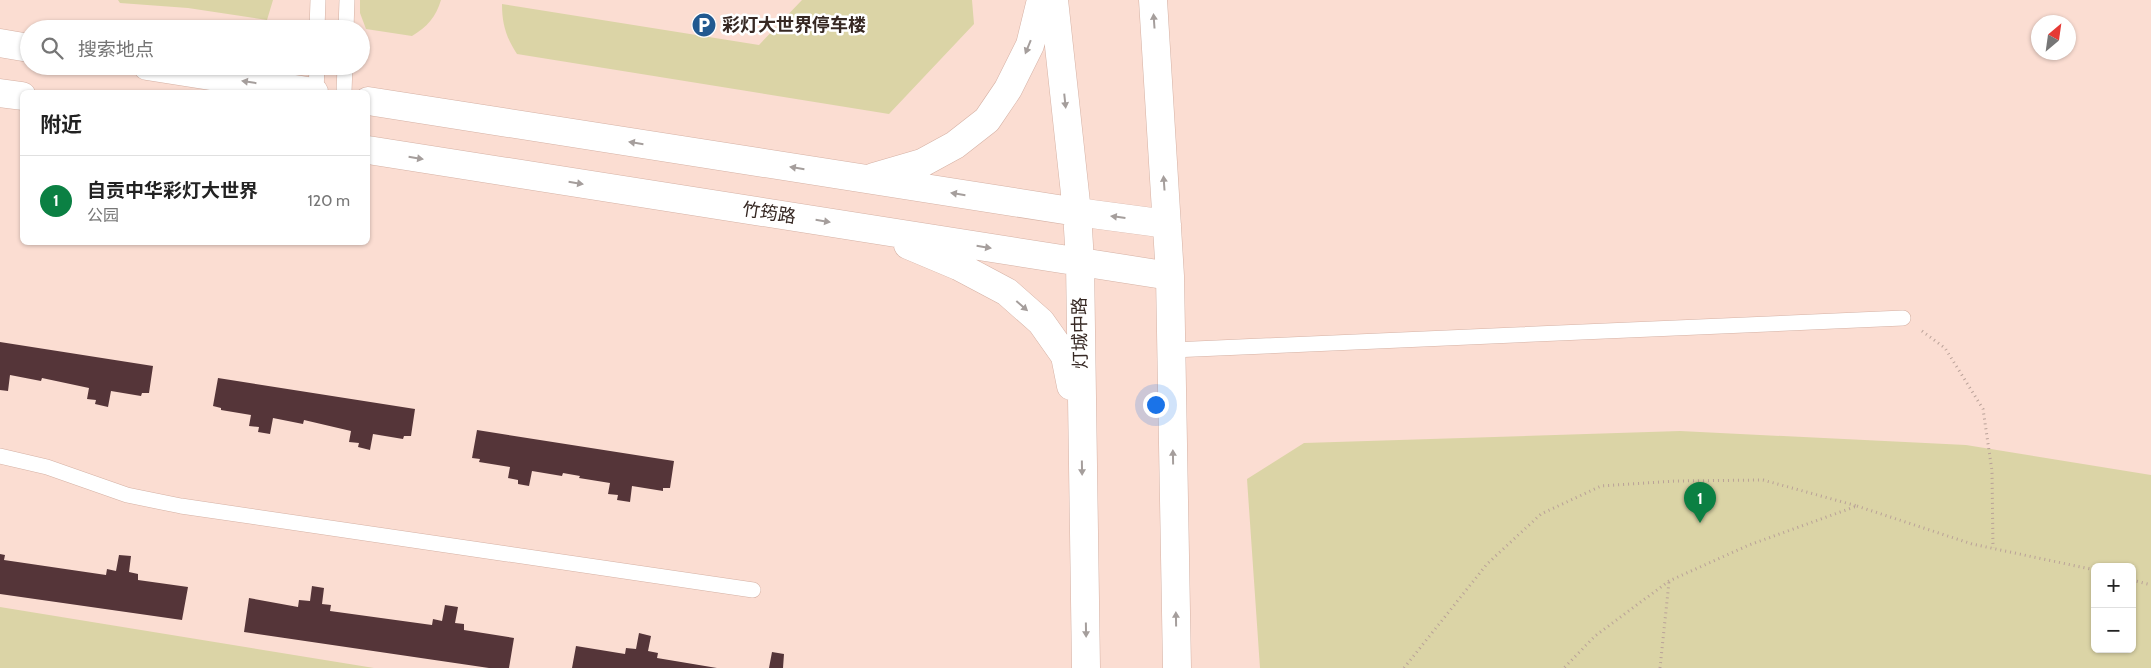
<!DOCTYPE html>
<html lang="zh">
<head>
<meta charset="utf-8">
<style>
  :root { --surface:#fff; --page:#f6f6f6; --text:#222; --muted:#767676; --line:#e0e0e0; --accent:#0b8043 }
  body { margin:0; font-family:Cabin,"Noto Sans SC",sans-serif; background:var(--page); color:var(--text) }
  .controls { position:absolute; right:15px; bottom:15px; display:grid; overflow:hidden; border-radius:8px; box-shadow:0 1px 4px #0004 }
  .controls button { width:45px; height:45px; display:grid; place-items:center; padding:0; border:0; border-bottom:1px solid var(--line); background:var(--surface); color:var(--text); font:25px sans-serif }
  .compass { position:absolute; left:2031px; top:15px; width:45px; height:45px; border-radius:50%; background:var(--surface); box-shadow:0 1px 4px #0004; rotate:29deg }
  .you { position:absolute; left:1155px; top:404px; width:18px; height:18px; margin:-12px; border:4px solid #fff; border-radius:50%; background:#1a73e8; box-shadow:0 0 0 8px #1a73e833 }
  .badge { display:grid; place-items:center; width:32px; height:32px; border-radius:50%; background:var(--accent); color:#fff; font-size:16px; font-weight:700 }
  .pin { position:absolute; translate:-50% -41px; filter:drop-shadow(0 1px 2px #0008) }
  .pin::after { content:''; position:absolute; top:26px; width:18px; height:15px; background:inherit; clip-path:polygon(0 0,100% 0,50% 100%) }
  .list { margin:0; padding:0; list-style:none }
  h2 { display:flex; justify-content:space-between; align-items:center; height:65px; margin:0; padding:0 20px; font-size:21px }
  h2 small { font-size:16px; font-weight:400; color:var(--muted) }
  .list li { display:grid; grid-template-columns:32px 1fr auto; gap:15px; align-items:center; box-sizing:border-box; height:90px; padding:0 20px; border-top:1px solid var(--line) }
  .list b { display:block; font-size:19px; white-space:nowrap }
  .list p { margin:0; font-size:16px; white-space:nowrap; color:var(--muted) }
  .list em { font-size:16px; font-style:normal; color:var(--muted) }
  .icon { flex:none; width:28px; height:28px; fill:none; stroke:currentColor; stroke-width:2; stroke-linecap:round; stroke-linejoin:round }
  .map { position:relative; flex:none; width:2151px; height:668px; overflow:hidden }
  .search { position:absolute; background:var(--surface); box-shadow:0 1px 4px #0004; left:20px; top:20px; width:350px; height:55px; display:flex; align-items:center; gap:12px; box-sizing:border-box; padding:0 18px; border-radius:28px; color:var(--muted); font-size:19px }
  .panel { position:absolute; background:var(--surface); box-shadow:0 1px 4px #0004; left:20px; top:90px; width:350px; height:155px; border-radius:8px }
  .map>svg:first-child { display:block }
</style>
</head>
<body>
<div class="map">
<svg width="2151" height="668" viewBox="0 0 2151 668">
  <rect width="100%" height="100%" fill="#fbddd2"/>
  <path fill="#dbd4a6" fill-rule="evenodd" d="M118,0H273L267,20L188,8L120,3Z
    M360,0H441C436,17 427,27 412,36L366,29L360,13Z
    M802,0H972L974,24L889,114L517,54C506,37 502,24 502,4L759,45Z
    M1680,431L1966,445L2151,475V668H1260L1247,479L1304,443ZM2095,567H2132V649H2095Z
    M0,607L374,668H0Z"/>
  <path fill="#553539" d="M0,342L153,366L149,393H142L141,396L111,391L108,407L95,404L96,400L87,399L89,388L42,378L41,381L10,375L8,391L0,390Z
    M218,378L415,409L411,436H404L403,439L373,434L370,450L358,447L359,443L349,442L351,431L304,420L303,424L273,418L270,434L258,432L259,427L249,426L251,415L221,410V408L213,406Z
    M477,430L674,461L670,488H663V491L632,486L630,502L617,500L618,495L608,494L610,483L579,478L580,476L563,473L562,476L532,471L529,486L518,484V480L508,478L510,467L479,462L480,459L472,458Z
    M0,554L5,555L4,560L106,575L107,569L116,571L119,555L131,556L129,572L138,574V580L188,587L182,620L0,594Z
    M312,586L324,588L322,604L331,605L330,611L432,625L433,619L442,621L445,605L458,607L455,623L464,624V630L514,638L509,668H489L244,632L249,598L298,607L299,600L310,601Z
    M639,633L651,636L648,651L658,653L657,658L717,668H572L576,646L625,654L626,648L636,649Z
    M772,652L784,654L783,668H769Z"/>
  <g fill="none" stroke-linecap="round" stroke-linejoin="round">
    <defs>
      <path id="lane" d="M317,29L318,0
        M346,29L347,0
        M316,92L317,66
        M344,92L345,66
        M1172,350L1903,318
        M0,456L47,467L127,495L181,506L753,590"/>
      <path id="secondary" d="M1054,0L1077,212L1080,262L1086,668
        M1153,0L1170,276L1177,668
        M0,43L29,48
        M147,66L314,92
        M0,93L22,96
        M368,101L1077,212L1167,224
        M368,150L1170,276
        M874,177L922,163L955,145L987,120L1008,89L1030,45L1041,0
        M908,245L958,266L1007,292L1041,322L1065,356L1071,386"/>
    </defs>
    <use href="#lane" stroke="#d5b1a4" stroke-width="16"/>
    <use href="#secondary" stroke="#d5b1a4" stroke-width="29"/>
    <path stroke="#b9a198" stroke-width="3" stroke-dasharray="1 4" stroke-linecap="butt" d="M1922,331L1945,348L1983,409L1992,471L1993,548
      M1857,506L1972,544L2095,570
      M2132,580L2151,585
      M1404,668L1487,564L1541,514L1601,486L1675,481L1763,480L1857,506L1749,545L1669,581L1595,636L1564,668
      M1660,668L1669,582"/>
    <use href="#lane" stroke="#fff" stroke-width="15"/>
    <use href="#secondary" stroke="#fff" stroke-width="28"/>
  </g>
  <defs><path id="oneway-solid" d="M-6-.8H1V-3.2L6.5 0L1 3.2V.8H-6Z" transform="scale(1.25)"/></defs>
  <g fill="#a59e9c">
    <use href="#oneway-solid" transform="translate(1154 21) rotate(-94)"/>
    <use href="#oneway-solid" transform="translate(1028 47) rotate(112)"/>
    <use href="#oneway-solid" transform="translate(249 82) rotate(-171)"/>
    <use href="#oneway-solid" transform="translate(1065 101) rotate(84)"/>
    <use href="#oneway-solid" transform="translate(636 143) rotate(-171)"/>
    <use href="#oneway-solid" transform="translate(416 158) rotate(9)"/>
    <use href="#oneway-solid" transform="translate(797 168) rotate(-171)"/>
    <use href="#oneway-solid" transform="translate(576 183) rotate(9)"/>
    <use href="#oneway-solid" transform="translate(1164 183) rotate(-94)"/>
    <use href="#oneway-solid" transform="translate(958 194) rotate(-171)"/>
    <use href="#oneway-solid" transform="translate(1118 217) rotate(-173)"/>
    <use href="#oneway-solid" transform="translate(823 221) rotate(9)"/>
    <use href="#oneway-solid" transform="translate(984 247) rotate(9)"/>
    <use href="#oneway-solid" transform="translate(1022 306) rotate(41)"/>
    <use href="#oneway-solid" transform="translate(1173 457) rotate(-91)"/>
    <use href="#oneway-solid" transform="translate(1082 468) rotate(89)"/>
    <use href="#oneway-solid" transform="translate(1176 619) rotate(-91)"/>
    <use href="#oneway-solid" transform="translate(1086 630) rotate(89)"/>
  </g>
  <defs>
    <symbol id="parking-disc" viewBox="-11 -11 22 22"><circle r="9.5" fill="#215990" stroke="#fff"/><path d="M-3.5-5.5H1a3.5 3.5 0 0 1 0 7H-1V5.5H-3.5ZM-1-3.4V-.6H.8a1.4 1.4 0 0 0 0-2.8Z" fill="#fff"/></symbol>
  </defs>
  <g fill-rule="evenodd">
    <use href="#parking-disc" x="690" y="11" width="28" height="28"/>
  </g>
  <g text-anchor="middle" stroke-width="5" stroke-linejoin="round" paint-order="stroke">
    <g font-size="18" font-weight="bold" fill="#362823" stroke="#fff" text-anchor="start">
      <text x="722" y="31">彩灯大世界停车楼</text>
    </g>
    <g font-size="18" fill="#362823" stroke="#fff">
      <text transform="translate(769 213) rotate(9)" y="6">竹筠路</text>
      <text transform="translate(1080 333) rotate(-91)" y="6">灯城中路</text>
    </g>
  </g>
</svg>
<div class="controls">
<button>+</button>
<button>−</button>
</div>
<svg class="compass" viewBox="-18 -18 36 36"><path d="M0-13l5 13h-10z" fill="#e53935"/><path d="M0 13l5-13h-10z" fill="#767676"/></svg>
<div class="you"></div>
<div class="pin badge" style="left:1700px;top:523px">1</div>
<div class="search"><svg class="icon" aria-label="search" viewBox="0 0 24 24"><circle cx="10" cy="10" r="6"/><path d="M15 15l6 6"/></svg>搜索地点</div>
<section class="panel">
<h2>附近<small></small></h2>
<ul class="list">
<li><span class="badge">1</span><div><b>自贡中华彩灯大世界</b><p>公园</p></div><em>120 m</em></li>
</ul>
</section>
</div>
</body>
</html>
